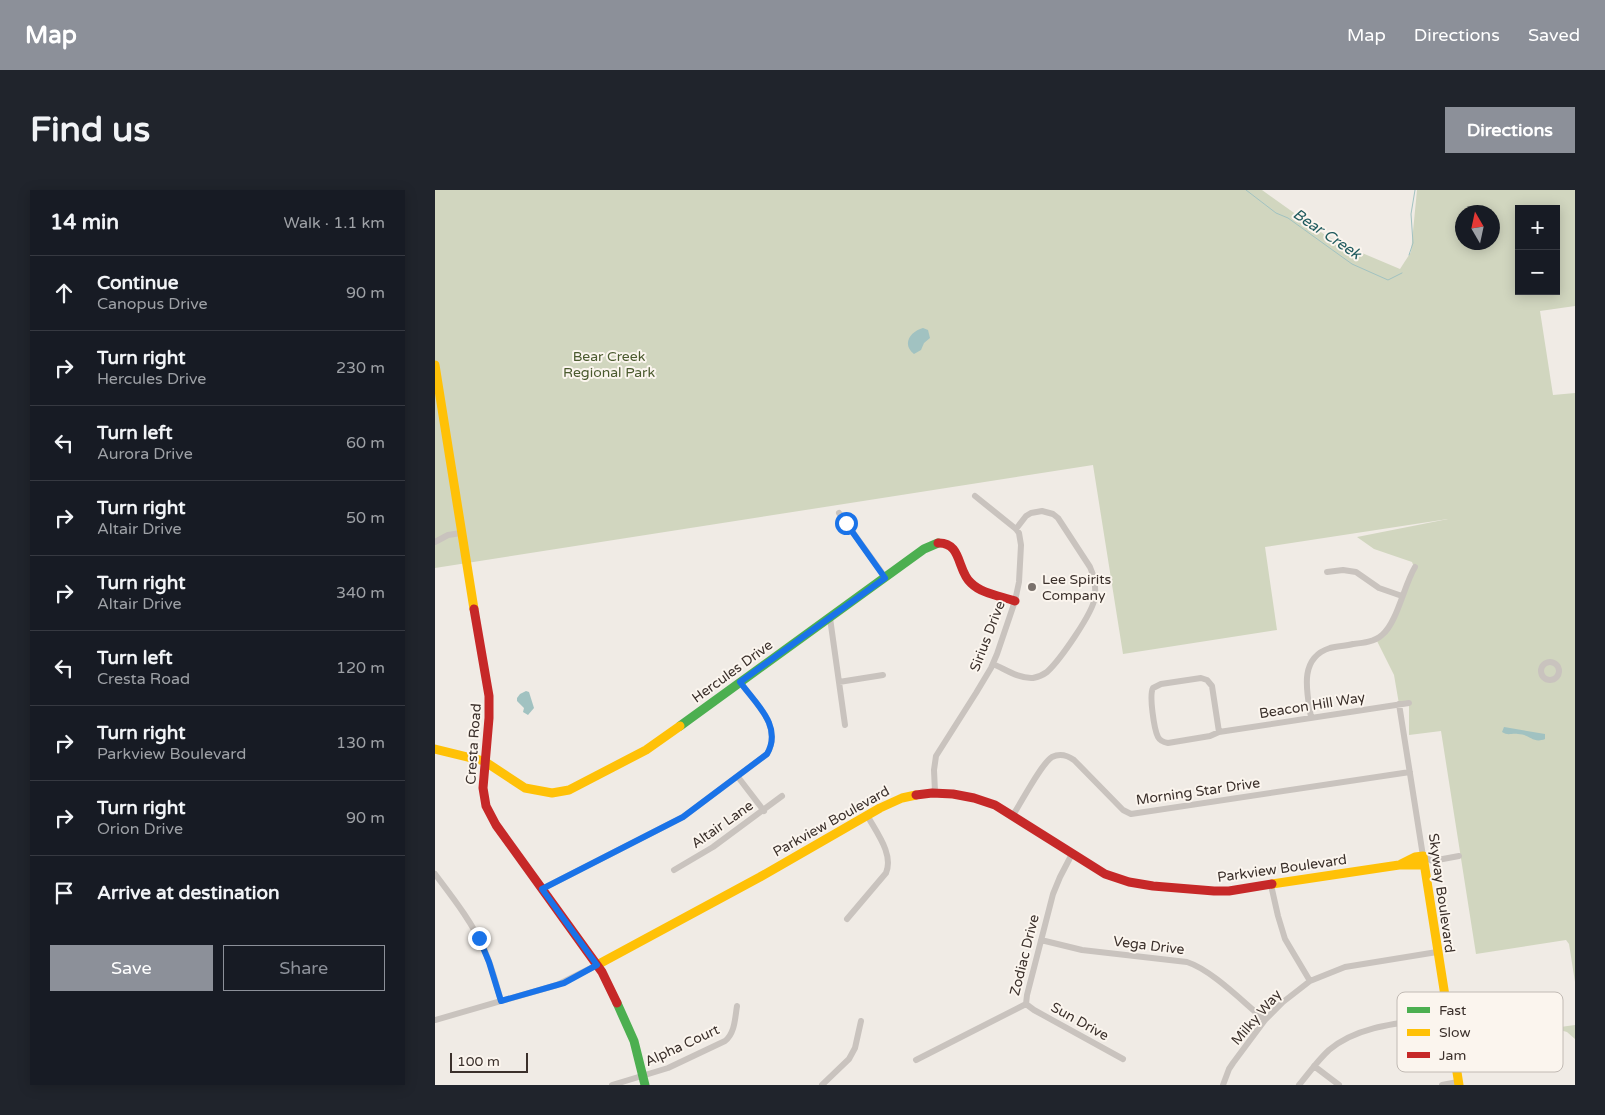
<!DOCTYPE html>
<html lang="en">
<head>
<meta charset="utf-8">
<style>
  :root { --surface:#171b24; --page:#20242c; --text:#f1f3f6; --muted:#9ea1a6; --line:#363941; --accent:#8c9099 }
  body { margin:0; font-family:"Varela Round",sans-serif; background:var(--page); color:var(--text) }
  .controls { position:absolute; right:15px; top:15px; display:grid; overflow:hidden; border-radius:0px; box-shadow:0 2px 12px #0003 }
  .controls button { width:45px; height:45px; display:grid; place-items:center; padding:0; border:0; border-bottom:1px solid var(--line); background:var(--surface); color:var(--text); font:25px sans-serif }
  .compass { position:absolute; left:1020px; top:15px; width:45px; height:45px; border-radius:50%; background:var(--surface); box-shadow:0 2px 12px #0003; rotate:351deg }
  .scale { position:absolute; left:15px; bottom:12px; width:78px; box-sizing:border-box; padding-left:5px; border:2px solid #3b302b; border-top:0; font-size:14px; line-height:18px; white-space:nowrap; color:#3b302b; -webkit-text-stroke:4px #fbf5ee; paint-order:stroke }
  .stop { position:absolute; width:15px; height:15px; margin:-11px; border:4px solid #1a73e8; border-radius:50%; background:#fff }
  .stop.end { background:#1a73e8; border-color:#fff; box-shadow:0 1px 5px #0008 }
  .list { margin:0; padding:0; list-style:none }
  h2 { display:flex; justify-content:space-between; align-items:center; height:65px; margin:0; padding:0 20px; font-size:21px }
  h2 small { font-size:16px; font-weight:400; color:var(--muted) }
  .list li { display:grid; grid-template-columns:32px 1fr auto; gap:15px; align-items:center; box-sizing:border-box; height:75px; padding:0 20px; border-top:1px solid var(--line) }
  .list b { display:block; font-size:19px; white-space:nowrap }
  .list p { margin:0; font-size:16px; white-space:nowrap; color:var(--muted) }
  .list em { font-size:16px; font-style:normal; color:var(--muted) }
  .actions { display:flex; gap:10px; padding:15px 20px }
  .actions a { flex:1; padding:11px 0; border:1px solid var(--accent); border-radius:0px; text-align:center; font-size:18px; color:var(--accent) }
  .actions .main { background:var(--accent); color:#fff }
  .icon { flex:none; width:28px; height:28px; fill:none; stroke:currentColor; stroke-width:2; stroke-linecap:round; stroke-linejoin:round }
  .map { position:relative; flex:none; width:1140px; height:895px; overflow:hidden; border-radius:0px }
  header { display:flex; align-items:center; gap:30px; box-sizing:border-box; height:70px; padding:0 25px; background:var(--accent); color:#fff }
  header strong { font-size:24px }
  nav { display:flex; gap:28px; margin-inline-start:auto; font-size:18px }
  .intro { display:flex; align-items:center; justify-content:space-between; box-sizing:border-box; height:120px; padding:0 30px }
  h1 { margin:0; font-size:35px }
  .button { padding:12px 22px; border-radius:0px; background:var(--accent); color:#fff; font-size:18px; font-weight:700 }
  main { display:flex; gap:30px; padding:0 30px }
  aside { flex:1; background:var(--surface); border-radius:0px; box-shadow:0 2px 12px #0003 }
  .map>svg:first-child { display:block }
</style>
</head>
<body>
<header>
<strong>Map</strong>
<nav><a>Map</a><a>Directions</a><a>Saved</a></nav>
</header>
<div class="intro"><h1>Find us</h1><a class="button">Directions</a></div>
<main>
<aside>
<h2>14 min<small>Walk · 1.1 km</small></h2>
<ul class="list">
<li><svg class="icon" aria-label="ahead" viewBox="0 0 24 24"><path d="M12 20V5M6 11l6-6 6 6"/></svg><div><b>Continue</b><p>Canopus Drive</p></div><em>90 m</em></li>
<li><svg class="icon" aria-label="right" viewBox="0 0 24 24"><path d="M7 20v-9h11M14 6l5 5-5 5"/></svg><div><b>Turn right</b><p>Hercules Drive</p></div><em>230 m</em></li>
<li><svg class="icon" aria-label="left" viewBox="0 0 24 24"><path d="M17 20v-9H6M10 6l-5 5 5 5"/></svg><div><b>Turn left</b><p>Aurora Drive</p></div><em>60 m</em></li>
<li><svg class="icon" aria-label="right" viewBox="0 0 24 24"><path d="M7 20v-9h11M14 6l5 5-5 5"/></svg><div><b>Turn right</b><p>Altair Drive</p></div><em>50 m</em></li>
<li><svg class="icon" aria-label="right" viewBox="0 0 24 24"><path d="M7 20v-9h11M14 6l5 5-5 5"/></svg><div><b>Turn right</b><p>Altair Drive</p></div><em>340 m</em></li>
<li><svg class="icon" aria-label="left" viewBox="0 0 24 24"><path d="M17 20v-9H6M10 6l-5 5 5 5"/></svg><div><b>Turn left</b><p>Cresta Road</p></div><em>120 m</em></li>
<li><svg class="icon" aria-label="right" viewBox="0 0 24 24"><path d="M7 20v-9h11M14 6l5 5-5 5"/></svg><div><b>Turn right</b><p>Parkview Boulevard</p></div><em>130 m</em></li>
<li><svg class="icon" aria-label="right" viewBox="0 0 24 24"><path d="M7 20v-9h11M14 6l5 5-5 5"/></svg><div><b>Turn right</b><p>Orion Drive</p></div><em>90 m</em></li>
<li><svg class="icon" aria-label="arrive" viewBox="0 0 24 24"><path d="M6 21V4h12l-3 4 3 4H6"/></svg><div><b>Arrive at destination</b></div></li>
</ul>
<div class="actions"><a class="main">Save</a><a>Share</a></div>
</aside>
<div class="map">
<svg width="1140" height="895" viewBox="0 0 1140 895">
  <rect width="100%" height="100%" fill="#f0ebe5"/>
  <path fill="#d1d6bf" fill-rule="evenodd" d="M0,0H827L890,45L920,60L965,79L976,62L982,0H1140V116L1105,121L1118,205L1140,203V792L1134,754L1131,750L1041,764L1006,541L974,545V513L964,514L959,485L941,449L952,440L979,377L977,372L939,359L922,347L1013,329L830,357L842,440L688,464L658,275L0,378ZM1084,19H1121V101H1084ZM1028,22H1058V52H1028Z
    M1140,835V849L1132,842L1118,838Z"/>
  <path fill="#a1c2c1" d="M488,138L493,140L495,148L489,153L486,160L479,164C466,154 476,141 488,138Z
    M91,501L94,502L99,518L93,525L88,522L89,518L82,511V508L85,504Z
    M1069,537L1110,544V549C1098,554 1094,544 1083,544C1076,543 1073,546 1067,542Z"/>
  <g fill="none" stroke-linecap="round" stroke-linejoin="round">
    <path stroke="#a1c2c1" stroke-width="1" d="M811,0L841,23L853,28L917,74L953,90L967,83
      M974,65L978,53L976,24L980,0"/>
    <path stroke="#c9c3be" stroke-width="6" d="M404,323L450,387
      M0,352L13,345L26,343
      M892,382L908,380L921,382L944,398L967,406
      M395,428L410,535
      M1106 481a9 9 0 1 1 18 0a9 9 0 1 1-18 0Z
      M558,474C570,479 584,489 598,488C603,487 608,485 612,482C625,470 658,423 660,407C661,398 659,385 655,377L623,328L618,324L607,321L596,323L591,326L581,339
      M766,488L772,490L777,496L784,542L775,546L733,553C728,552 725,551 723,547C719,539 714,505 718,498L726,494Z
      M404,492L448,485
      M964,514L988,666L997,671L1024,666
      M876,527C872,503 863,468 895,458C903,456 911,456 918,454C928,453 939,452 947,445C962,433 969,395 980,377
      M784,542L974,513
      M303,587L329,621
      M500,602L499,580L501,566L541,503L556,478L562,464L580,411L584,392L586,355L584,343L581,339L540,306
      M578,625C586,613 606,574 617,567C625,563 632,565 639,570L688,620L696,624L975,582
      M239,680L278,657L347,606
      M0,684C18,708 37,732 49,759C57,776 61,794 66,811
      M836,695L843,726L850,749L875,791
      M107,699L248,627L332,564C348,536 321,514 305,492
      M412,729L451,683C459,664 441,642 432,625
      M606,750L647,760L752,772C777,780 809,813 830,830
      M591,814L599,820L688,869
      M0,830L122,795L162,775
      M481,870L591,814L592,805L618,704L625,687L637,664
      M879,876L904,895
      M177,895L233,878L290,851C300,843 300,828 302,816
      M387,895L414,869L420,858L426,831
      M788,895L794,879L798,873L830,830L848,812L875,791L910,777L1002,762
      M864,895C874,883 883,870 894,860C926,833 973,833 1012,827
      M1007,895L1023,892"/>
    <path stroke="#4caf50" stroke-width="9" d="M245,536L489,359L503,353
      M182,813L199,851L210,895"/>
    <path stroke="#ffc107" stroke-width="9" d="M0,175L39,419
      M0,559L49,571L90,598L117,603L134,600L211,560L245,536
      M966,674L980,667L988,666L1024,895
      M837,694L964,675H989
      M162,775L325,687L445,618L467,608L481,605"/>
    <path stroke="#c62828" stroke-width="9" d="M503,353C527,352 522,381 536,393C547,404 566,406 580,411
      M39,419L54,506V528L48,598L51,616L61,635L167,782L182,813
      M481,605L497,603L518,604L539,608L560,615L670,684L694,692L718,696L779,701H794L837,694"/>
  </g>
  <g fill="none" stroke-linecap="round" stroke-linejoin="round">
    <path stroke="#1a73e8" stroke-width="6" d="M44,748L54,772L66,811L129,793L162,775L107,699L248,627L332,564C348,536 321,514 305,492L450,388L411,333"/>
  </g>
  <circle fill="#7a716c" stroke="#fbf5ee" stroke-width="2" cx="597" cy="397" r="5"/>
  <g text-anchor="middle" stroke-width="4" stroke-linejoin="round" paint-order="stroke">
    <g font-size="14" fill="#4a5a2e" stroke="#fbf5ee">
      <text x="174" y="171">Bear Creek<tspan x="174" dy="16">Regional Park</tspan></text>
    </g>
    <g font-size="14" fill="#3b302b" stroke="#fbf5ee" text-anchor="start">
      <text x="607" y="394">Lee Spirits<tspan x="607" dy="16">Company</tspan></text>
    </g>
    <g font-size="14" fill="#3b302b" stroke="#fbf5ee">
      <text transform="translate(552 446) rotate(-69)" y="5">Sirius Drive</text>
      <text transform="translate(297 481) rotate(-36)" y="5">Hercules Drive</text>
      <text transform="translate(877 515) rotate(-9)" y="5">Beacon Hill Way</text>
      <text transform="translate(38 554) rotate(-86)" y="5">Cresta Road</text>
      <text transform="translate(763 601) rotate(-8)" y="5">Morning Star Drive</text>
      <text transform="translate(396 631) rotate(-29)" y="5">Parkview Boulevard</text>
      <text transform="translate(287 634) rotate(-35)" y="5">Altair Lane</text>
      <text transform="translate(847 678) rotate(-8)" y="5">Parkview Boulevard</text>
      <text transform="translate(1007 703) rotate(82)" y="5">Skyway Boulevard</text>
      <text transform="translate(714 755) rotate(7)" y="5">Vega Drive</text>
      <text transform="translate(589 765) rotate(-76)" y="5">Zodiac Drive</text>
      <text transform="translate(821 827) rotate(-49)" y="5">Milky Way</text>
      <text transform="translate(645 831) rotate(29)" y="5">Sun Drive</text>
      <text transform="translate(247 855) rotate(-25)" y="5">Alpha Court</text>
    </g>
    <g font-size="15" font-style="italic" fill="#1f5a5e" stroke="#fbf5ee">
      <text transform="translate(892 44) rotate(34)" y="5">Bear Creek</text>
    </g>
  </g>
  <rect x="962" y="802" width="166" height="80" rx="8" fill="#fbf5ee" stroke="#c1bab4" stroke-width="1"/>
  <rect x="972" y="817" width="23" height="6" fill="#4caf50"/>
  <rect x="972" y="839" width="23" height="7" fill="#ffc107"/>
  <rect x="972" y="862" width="23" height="6" fill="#c62828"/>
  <g font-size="14" fill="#3b302b">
    <text x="1004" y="825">Fast</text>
    <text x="1004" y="847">Slow</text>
    <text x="1004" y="870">Jam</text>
  </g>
</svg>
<div class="controls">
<button>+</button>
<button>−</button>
</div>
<svg class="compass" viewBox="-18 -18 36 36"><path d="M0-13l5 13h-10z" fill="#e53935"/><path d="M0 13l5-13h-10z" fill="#9ea1a6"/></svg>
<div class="scale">100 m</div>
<div class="stop" style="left:411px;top:333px"></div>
<div class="stop end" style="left:44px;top:748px"></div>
</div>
</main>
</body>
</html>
